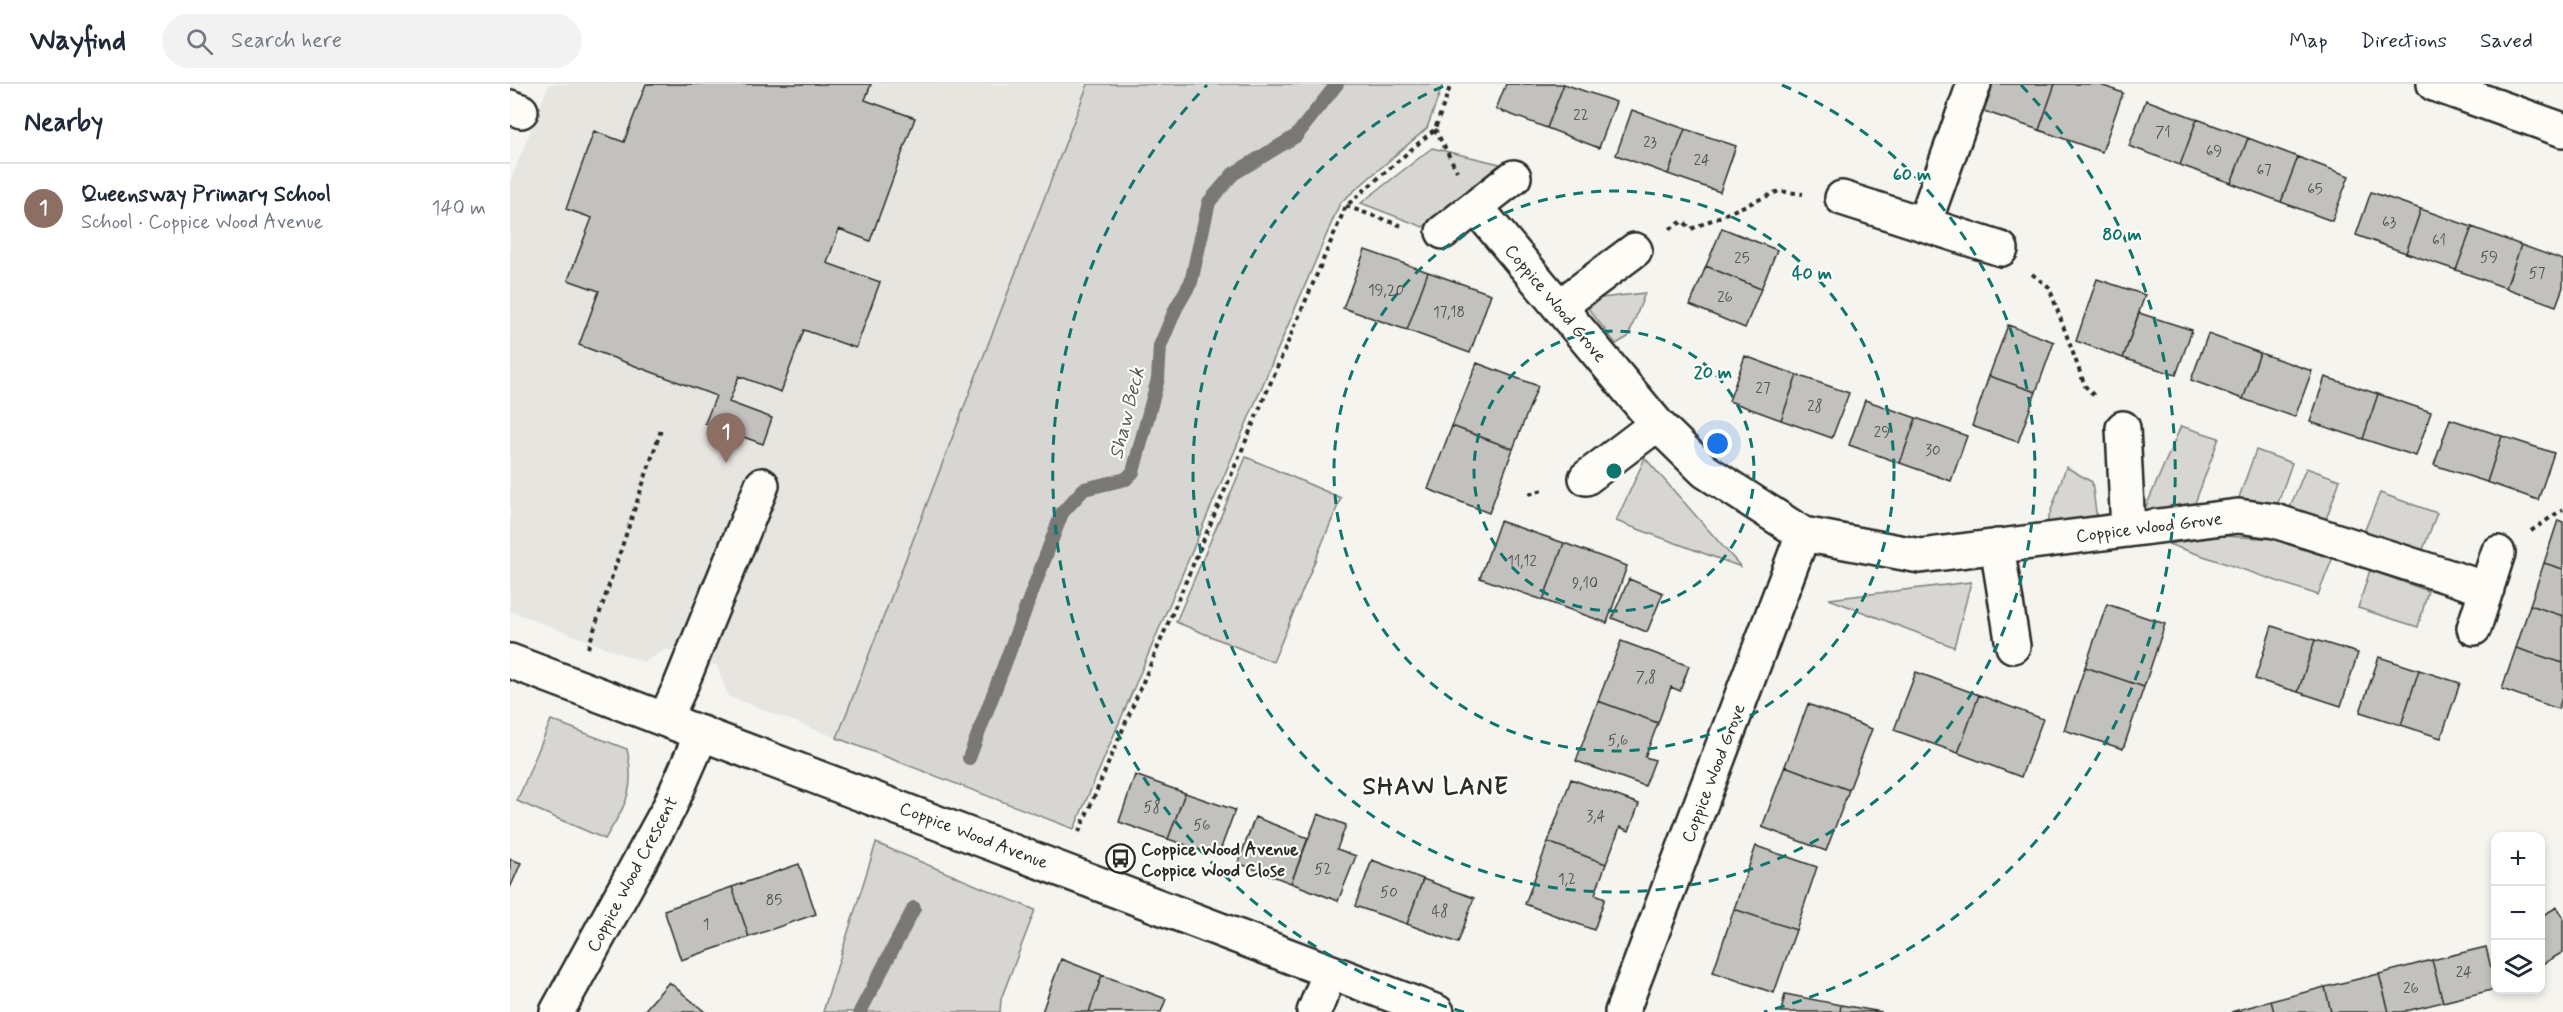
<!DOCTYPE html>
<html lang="en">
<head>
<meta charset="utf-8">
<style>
  :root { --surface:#fff; --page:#f2f2f3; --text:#1f2937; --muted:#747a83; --line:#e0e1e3; --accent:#b45309 }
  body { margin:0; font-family:Mynerve,sans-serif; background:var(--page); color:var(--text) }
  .controls { position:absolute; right:18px; bottom:18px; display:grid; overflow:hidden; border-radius:12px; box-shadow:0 3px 9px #0003 }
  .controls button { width:54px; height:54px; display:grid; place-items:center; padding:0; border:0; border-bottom:2px solid var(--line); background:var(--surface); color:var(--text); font:30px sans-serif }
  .you { position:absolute; left:1208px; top:360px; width:21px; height:21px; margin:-15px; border:4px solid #fff; border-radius:50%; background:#1a73e8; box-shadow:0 0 0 9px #1a73e833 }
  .badge { display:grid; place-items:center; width:39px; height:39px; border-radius:50%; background:var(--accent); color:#fff; font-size:20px; font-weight:700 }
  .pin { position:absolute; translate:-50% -50px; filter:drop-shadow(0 2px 3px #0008) }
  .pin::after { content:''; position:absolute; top:32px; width:21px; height:18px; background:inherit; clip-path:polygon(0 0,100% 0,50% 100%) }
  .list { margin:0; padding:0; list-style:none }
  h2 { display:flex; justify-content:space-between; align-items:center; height:78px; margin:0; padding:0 24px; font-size:26px }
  h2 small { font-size:20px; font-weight:400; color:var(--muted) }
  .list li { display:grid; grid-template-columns:39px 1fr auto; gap:18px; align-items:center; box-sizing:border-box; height:90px; padding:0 24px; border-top:2px solid var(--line) }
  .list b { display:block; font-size:22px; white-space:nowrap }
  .list p { margin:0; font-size:20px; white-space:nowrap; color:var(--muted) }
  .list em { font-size:20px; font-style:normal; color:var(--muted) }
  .icon { flex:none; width:33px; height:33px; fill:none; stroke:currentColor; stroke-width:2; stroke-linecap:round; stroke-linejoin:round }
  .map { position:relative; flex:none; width:2053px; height:928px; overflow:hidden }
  header { display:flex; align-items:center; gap:36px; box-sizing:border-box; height:84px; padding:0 30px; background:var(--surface); border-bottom:2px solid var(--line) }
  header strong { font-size:28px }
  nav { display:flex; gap:33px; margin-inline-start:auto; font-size:21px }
  .search { width:420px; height:54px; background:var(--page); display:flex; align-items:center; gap:15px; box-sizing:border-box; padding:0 21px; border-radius:33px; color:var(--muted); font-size:22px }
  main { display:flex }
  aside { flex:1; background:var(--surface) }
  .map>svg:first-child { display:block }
</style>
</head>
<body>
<header>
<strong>Wayfind</strong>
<div class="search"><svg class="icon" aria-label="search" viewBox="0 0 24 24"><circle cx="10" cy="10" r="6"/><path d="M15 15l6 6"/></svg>Search here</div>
<nav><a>Map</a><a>Directions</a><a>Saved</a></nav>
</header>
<main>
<aside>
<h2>Nearby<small></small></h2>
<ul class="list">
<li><span class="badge" style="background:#8d6e63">1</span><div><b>Queensway Primary School</b><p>School · Coppice Wood Avenue</p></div><em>140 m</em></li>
</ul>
</aside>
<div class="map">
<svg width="2053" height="928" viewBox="0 0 2053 928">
  <rect width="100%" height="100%" fill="#f5f4ef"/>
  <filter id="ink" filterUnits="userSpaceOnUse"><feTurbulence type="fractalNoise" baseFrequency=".0167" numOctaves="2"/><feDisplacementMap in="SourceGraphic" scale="12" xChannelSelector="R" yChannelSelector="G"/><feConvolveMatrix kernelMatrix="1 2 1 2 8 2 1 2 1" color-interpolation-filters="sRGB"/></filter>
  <g filter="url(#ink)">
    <path fill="#e6e5e0" d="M39,0H578L327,654L218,612L207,582L157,565L133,578L0,527V98Z"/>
    <path fill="#d7d6d2" stroke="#81807e" stroke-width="1.5" d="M578,0H933L917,44L830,119L564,745L327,654Z
      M922,64L990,80L913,143L851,119Z
      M1135,209L1118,253L1106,260L1078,224L1091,214Z
      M1671,342L1709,354L1685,419L1634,427Z
      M1746,366L1782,379L1768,419L1762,421L1727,419Z
      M736,373L831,414L763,578L666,538Z
      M1135,374L1231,483L1106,437Z
      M1556,383L1582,398L1587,436L1536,441Z
      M1796,384L1830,396L1815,438L1779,426Z
      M1870,409L1927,429L1912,468L1854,448Z
      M1712,452L1768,455L1823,473L1808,511L1658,460Z
      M1860,486L1918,507L1908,543L1848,524Z
      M1461,498L1444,563L1319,515Z
      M41,636L117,665C126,706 116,720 95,755L7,717Z
      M366,759L525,826L491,915L490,928H313Z"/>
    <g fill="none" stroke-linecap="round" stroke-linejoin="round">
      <path stroke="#797877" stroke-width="14" d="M459,674L552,429L574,405L616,395L623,388L648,295L650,262L666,224L681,198L699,118L723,90L786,52L827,0
        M350,928L404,824"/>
    </g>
    <path fill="#c2c1be" stroke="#2b2b2b" stroke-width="1.5" d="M136,0H361L355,16L405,34L360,157L329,145L317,179L370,198L346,264L294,246L271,308L229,292L219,318L262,334L253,360L195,339L206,312L69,261L89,207L58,196L82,134L56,125L84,47L114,58Z
      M996,0H1054L1037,44L986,25Z
      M1054,0L1106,18L1089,64L1037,44Z
      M1474,0H1545L1529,46L1465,24Z
      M1545,0H1588L1613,9L1592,68L1529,46Z
      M1636,16L1687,35L1670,81L1619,62Z
      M1122,26L1175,45L1158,90L1106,71Z
      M1687,35L1738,54L1721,99L1670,81Z
      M1175,45L1226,62L1210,108L1158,90Z
      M1738,54L1788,73L1771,118L1721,99Z
      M1788,73L1839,92L1822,137L1771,118Z
      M1861,108L1911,125L1896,169L1846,151Z
      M1911,125L1962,143L1946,186L1896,169Z
      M1962,143L2011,161L1996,204L1946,186Z
      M1212,144L1267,166L1251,205L1196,182Z
      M2011,161L2053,176V203L2046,222L1996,204Z
      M855,166L918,188L897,246L833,224Z
      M1196,182L1251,205L1235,244L1180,221Z
      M918,188L981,210L960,269L897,246Z
      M1587,195L1635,211L1613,274L1566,257Z
      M1629,229L1682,246L1666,291L1613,274Z
      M1498,241L1544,258L1526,308L1479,292Z
      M1698,250L1750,269L1733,315L1681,296Z
      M1750,269L1802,287L1785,333L1733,315Z
      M1235,272L1287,291L1271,336L1219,317Z
      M967,279L1028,302L1003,365L942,342Z
      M1287,291L1339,309L1322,354L1271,336Z
      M1479,292L1526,308L1508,358L1462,342Z
      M1815,293L1868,310L1853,355L1800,338Z
      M1868,310L1921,328L1906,372L1853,355Z
      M1355,316L1406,334L1390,379L1339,361Z
      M1406,334L1457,352L1441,397L1390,379Z
      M1940,335L1992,352L1977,398L1924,381Z
      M942,342L1003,365L979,429L918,405Z
      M1992,352L2044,369L2028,416L1977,398Z
      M2048,436L2053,438V485L2034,479Z
      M990,437L1054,459L1033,516L970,494Z
      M1054,459L1117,482L1097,539L1033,516Z
      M2034,479L2053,485V532L2020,521Z
      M1119,495L1153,509L1137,548L1102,534Z
      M1597,520L1655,540L1634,603L1575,583Z
      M2020,521L2053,532V579L2006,564Z
      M1762,542L1805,556L1788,608L1745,595Z
      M1805,556L1848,569L1831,622L1788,608Z
      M1111,557L1179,582L1170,607L1161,603L1148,639L1088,617Z
      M2006,564L2053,579V611L2048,625L1992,605Z
      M1869,573L1909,586L1891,641L1850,628Z
      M1575,583L1634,603L1613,665L1554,646Z
      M1909,586L1950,599L1931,654L1891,641Z
      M1406,588L1469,611L1448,669L1384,646Z
      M1469,611L1533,635L1511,693L1448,669Z
      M1088,617L1148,639L1135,673L1145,676L1135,702L1066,677Z
      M1298,620L1362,645L1339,706L1275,682Z
      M1275,682L1339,706L1316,767L1252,743Z
      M625,691L675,709L658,755L609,738Z
      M1061,695L1129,720L1119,747L1110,743L1096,780L1038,758Z
      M675,709L725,726L708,772L658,755Z
      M808,730L836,741L827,765L846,772L828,817L781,799Z
      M745,733L798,754L781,799L728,779Z
      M1038,758L1096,780L1085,810L1095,814L1084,846L1015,820Z
      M1246,762L1307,783L1286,846L1224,825Z
      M0,775L11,779L0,804Z
      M862,776L913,795L897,840L845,822Z
      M289,780L306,830L239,853L222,803Z
      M913,795L964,814L948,859L897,840Z
      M222,803L239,853L171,876L154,826Z
      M2047,823L2053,832V868L2030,882V833Z
      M1224,825L1286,846L1264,909L1203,888Z
      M1976,863L1986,905L1933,918L1922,876Z
      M551,875L592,891L579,928H532Z
      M1922,876L1933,918L1892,928H1879L1869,890Z
      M1869,890L1879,928H1821L1815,903Z
      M592,891L656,915L651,928H579Z
      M159,898L195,928H133Z
      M1815,903L1821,928H1764L1761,917Z
      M1275,910L1331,921L1330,928H1271Z
      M1761,917L1764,928H1721Z
      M1331,921L1372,928H1330Z"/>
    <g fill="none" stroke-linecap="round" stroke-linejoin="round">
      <defs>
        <path id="minor" d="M1924,0L2053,46
          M0,23L11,27
          M1332,114L1491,165
          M966,123L1147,340L1195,387L1293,450L1410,472L1728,432L1765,437L1977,505
          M1414,140L1464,0
          M933,148L1004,93
          M1050,222L1125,166
          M1613,344L1618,446
          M1076,394L1147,340
          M1487,462L1503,562
          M1964,544L1988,469
          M0,577L927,928
          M155,635L170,603L252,401
          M47,928L159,724L192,649
          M804,928L820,888
          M1112,928L1293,450"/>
      </defs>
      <use href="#minor" stroke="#2b2b2b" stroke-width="38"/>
      <path stroke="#2b2b2b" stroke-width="4" stroke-dasharray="4.5 4.5" stroke-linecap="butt" d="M925,45L947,87
        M836,122L892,142
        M1160,145L1173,137L1181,145L1269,107L1293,110
        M1522,190L1539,203L1575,302L1586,314
        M1019,410L1036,405
        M2021,447L2053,425
        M78,564L151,346
        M569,748L836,122L925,45L941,0"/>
      <use href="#minor" stroke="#fdfcf7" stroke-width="33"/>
    </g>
  </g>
  <g fill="none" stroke="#0f766e" stroke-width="3" stroke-dasharray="10 8">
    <circle cx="1104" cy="387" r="140"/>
    <circle cx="1104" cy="387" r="280"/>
    <path d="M1272 1A421 421 0 1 1 936 1"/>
    <path d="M954 928A561 561 0 0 1 697 1M1511 1A561 561 0 0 1 1254 928"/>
  </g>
  <defs>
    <symbol id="bus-ring" viewBox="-11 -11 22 22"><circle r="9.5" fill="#fdfcf7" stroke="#2b2b2b" stroke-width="1.5"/><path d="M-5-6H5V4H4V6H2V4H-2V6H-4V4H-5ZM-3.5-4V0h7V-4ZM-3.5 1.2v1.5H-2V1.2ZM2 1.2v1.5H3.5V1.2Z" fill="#2b2b2b"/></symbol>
  </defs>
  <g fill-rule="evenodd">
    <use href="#bus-ring" x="594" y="758" width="33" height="33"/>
  </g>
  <g text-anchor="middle" stroke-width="4.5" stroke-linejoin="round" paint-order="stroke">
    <g font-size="15" fill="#515050">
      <text x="1071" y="36">22</text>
      <text x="1653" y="53">71</text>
      <text x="1140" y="63">23</text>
      <text x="1704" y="72">69</text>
      <text x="1192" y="81">24</text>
      <text x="1754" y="91">67</text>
      <text x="1805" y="110">65</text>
      <text x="1879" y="143">63</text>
      <text x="1929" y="161">61</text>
      <text x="1979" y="178">59</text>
      <text x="1232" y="179">25</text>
      <text x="2027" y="194">57</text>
      <text x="876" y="211">19,20</text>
      <text x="1215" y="218">26</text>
      <text x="939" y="233">17,18</text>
      <text x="1253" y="309">27</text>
      <text x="1305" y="327">28</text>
      <text x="1372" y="353">29</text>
      <text x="1423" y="371">30</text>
      <text x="1012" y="482">11,12</text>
      <text x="1075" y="504">9,10</text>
      <text x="1136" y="598">7,8</text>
      <text x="1108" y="661">5,6</text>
      <text x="642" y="728">58</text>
      <text x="1086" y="737">3,4</text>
      <text x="692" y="746">56</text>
      <text x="813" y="790">52</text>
      <text x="1057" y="800">1,2</text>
      <text x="879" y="813">50</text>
      <text x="264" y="821">85</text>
      <text x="930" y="832">48</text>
      <text x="196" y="845">1</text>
      <text x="1954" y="893">24</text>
      <text x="1901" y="909">26</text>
    </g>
    <g font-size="18" fill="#2b2b2b" stroke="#fdfcf7">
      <text transform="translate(1046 219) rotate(50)" y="6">Coppice Wood Grove</text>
      <text transform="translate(1639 443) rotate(-7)" y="6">Coppice Wood Grove</text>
      <text transform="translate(1203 689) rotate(-69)" y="6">Coppice Wood Grove</text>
      <text transform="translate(464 751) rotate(21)" y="6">Coppice Wood Avenue</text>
      <text transform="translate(122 790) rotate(-62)" y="6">Coppice Wood Crescent</text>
    </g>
    <g font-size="18" font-weight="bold" fill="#2b2b2b" stroke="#fdfcf7" text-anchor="start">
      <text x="631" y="771">Coppice Wood Avenue<tspan x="631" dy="21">Coppice Wood Close</tspan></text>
    </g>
    <g font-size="20" font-style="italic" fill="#585857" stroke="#fdfcf7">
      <text transform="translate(616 329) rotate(-76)" y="7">Shaw Beck</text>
    </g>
    <g font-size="24" font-weight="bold" letter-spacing="1.5" fill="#2b2b2b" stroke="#fdfcf7">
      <text x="926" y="710">SHAW LANE</text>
    </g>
  </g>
  <circle cx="1104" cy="387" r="9" fill="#0f766e" stroke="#fdfcf7" stroke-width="3"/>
  <g font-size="18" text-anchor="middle" font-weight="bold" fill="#0f766e" stroke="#fdfcf7" stroke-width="4.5" stroke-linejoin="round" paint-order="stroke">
    <text x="1402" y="96">60 m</text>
    <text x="1612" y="156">80 m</text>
    <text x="1302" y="195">40 m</text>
    <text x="1203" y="294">20 m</text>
  </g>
</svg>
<div class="controls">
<button>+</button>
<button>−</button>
<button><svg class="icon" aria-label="layers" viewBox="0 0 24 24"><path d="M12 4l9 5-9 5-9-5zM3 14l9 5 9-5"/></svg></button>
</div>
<div class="you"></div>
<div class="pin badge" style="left:216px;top:379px;background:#8d6e63">1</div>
</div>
</main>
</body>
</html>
